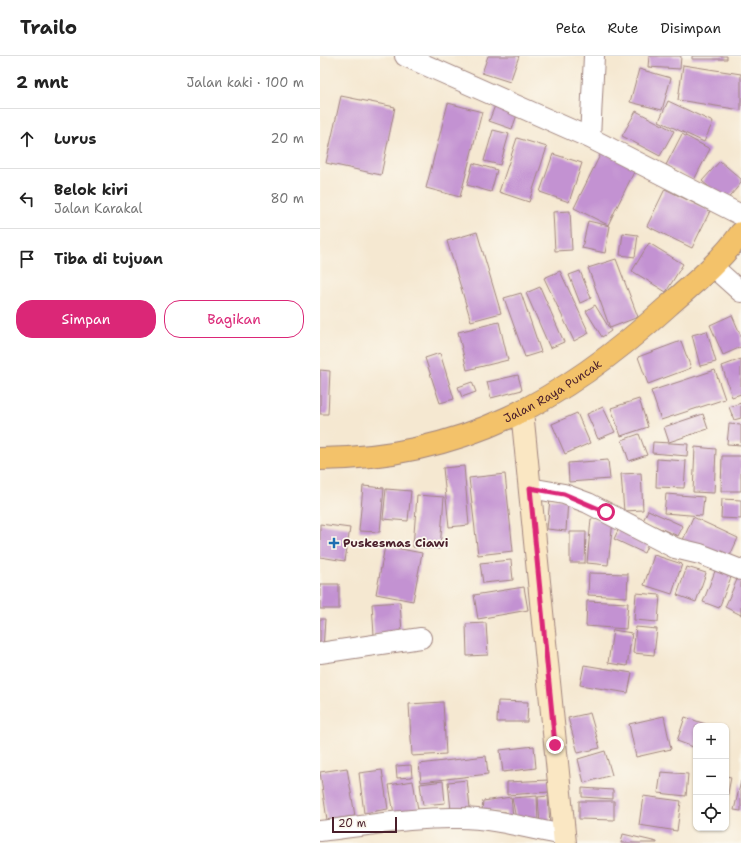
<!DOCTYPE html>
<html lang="id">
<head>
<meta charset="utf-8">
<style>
  :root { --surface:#fff; --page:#f6f6f6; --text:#222; --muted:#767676; --line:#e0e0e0; --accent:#db2777 }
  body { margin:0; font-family:"Shantell Sans",sans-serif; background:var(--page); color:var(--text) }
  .controls { position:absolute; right:12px; bottom:12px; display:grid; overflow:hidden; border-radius:8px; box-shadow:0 1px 3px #0004 }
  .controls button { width:36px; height:36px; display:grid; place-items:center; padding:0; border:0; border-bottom:1px solid var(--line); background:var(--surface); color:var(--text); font:20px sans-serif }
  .scale { position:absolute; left:12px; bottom:10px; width:65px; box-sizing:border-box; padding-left:4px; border:2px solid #4a1f2b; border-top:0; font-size:11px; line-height:14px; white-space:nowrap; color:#4a1f2b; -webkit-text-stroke:3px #fbf7ec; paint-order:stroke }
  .stop { position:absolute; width:12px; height:12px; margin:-9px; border:3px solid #db2777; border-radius:50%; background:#fff }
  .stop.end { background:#db2777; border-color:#fff; box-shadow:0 1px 4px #0008 }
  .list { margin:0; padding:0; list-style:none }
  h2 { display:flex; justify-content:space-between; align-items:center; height:52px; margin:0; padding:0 16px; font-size:17px }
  h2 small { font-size:13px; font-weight:400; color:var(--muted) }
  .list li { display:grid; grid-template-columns:26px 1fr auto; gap:12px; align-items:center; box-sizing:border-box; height:60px; padding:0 16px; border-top:1px solid var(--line) }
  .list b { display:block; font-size:15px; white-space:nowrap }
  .list p { margin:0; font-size:13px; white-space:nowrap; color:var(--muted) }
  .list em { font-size:13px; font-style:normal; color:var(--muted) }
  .actions { display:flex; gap:8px; padding:12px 16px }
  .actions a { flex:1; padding:9px 0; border:1px solid var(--accent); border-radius:16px; text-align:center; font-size:14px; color:var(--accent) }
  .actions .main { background:var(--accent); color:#fff }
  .icon { flex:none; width:22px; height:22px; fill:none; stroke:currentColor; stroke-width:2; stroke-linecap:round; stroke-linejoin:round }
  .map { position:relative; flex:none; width:421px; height:787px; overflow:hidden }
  header { display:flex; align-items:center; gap:24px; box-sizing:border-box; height:56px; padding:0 20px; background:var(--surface); border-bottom:1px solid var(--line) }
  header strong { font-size:19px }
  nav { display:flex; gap:22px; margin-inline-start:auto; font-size:14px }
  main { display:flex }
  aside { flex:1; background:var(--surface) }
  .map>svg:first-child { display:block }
</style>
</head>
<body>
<header>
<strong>Trailo</strong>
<nav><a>Peta</a><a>Rute</a><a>Disimpan</a></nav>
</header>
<main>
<aside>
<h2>2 mnt<small>Jalan kaki · 100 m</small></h2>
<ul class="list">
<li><svg class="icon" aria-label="ahead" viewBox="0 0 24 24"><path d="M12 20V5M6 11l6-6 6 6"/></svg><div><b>Lurus</b></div><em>20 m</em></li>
<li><svg class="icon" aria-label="left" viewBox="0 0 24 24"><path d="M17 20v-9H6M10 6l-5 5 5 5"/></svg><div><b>Belok kiri</b><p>Jalan Karakal</p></div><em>80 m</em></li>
<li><svg class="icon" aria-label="arrive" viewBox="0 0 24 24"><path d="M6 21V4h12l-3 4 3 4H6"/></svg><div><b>Tiba di tujuan</b></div></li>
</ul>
<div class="actions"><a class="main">Simpan</a><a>Bagikan</a></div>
</aside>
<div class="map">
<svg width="421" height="787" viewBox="0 0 421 787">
  <rect width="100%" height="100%" fill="#fbf7ec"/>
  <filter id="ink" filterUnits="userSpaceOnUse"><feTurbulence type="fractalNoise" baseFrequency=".025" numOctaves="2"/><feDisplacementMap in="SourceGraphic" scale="8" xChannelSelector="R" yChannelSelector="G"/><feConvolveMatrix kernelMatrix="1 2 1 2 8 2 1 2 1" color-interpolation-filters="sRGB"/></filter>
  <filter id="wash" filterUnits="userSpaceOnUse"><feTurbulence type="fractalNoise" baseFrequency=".012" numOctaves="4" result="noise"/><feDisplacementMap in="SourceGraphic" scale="16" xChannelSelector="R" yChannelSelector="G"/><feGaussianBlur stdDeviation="0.9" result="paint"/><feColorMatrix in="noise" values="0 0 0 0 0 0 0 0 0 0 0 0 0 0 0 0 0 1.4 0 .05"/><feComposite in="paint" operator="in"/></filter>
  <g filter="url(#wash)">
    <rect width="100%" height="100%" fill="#f5e8d1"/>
    <g id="blocks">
      <path fill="#c392d2" d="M168,0H199L190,26L162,17Z
        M329,0H361L360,13L328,11Z
        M372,0H407V3H372Z
        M363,9L421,18V54L358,44Z
        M319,13L351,22L342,54L310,46Z
        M21,40L75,51L61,119L6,107Z
        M348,45L393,66L384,86L339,65Z
        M128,47L162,56L140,141L106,132Z
        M176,47L198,56L192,73L169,65Z
        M316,55L354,75L340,100L302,80Z
        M173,74L189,78L180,109L164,105Z
        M362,78L390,93L374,124L346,109Z
        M197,82L227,91L209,146L179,136Z
        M282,95L316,112L288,169L254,152Z
        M233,98L262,107L249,146L220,136Z
        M400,105L421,123V127L406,145L382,125Z
        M153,107L177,114L171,136L147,129Z
        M345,133L390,155L372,192L327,170Z
        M250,155L252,194L235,195L233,156Z
        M268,165L290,170L285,197L262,192Z
        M157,176L181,257L151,265L127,185Z
        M303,177L318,179L315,201L300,199Z
        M329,187L363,208L346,236L312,215Z
        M296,203L318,261L290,272L268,212Z
        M240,215L269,277L254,285L224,222Z
        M260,215L271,242L260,247L249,219Z
        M220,231L244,286L230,292L206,237Z
        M201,237L221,296L205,301L184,242Z
        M275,249L291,275L282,281L266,255Z
        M412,259L421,280V291L403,299L390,269Z
        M179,266L188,304L147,314L138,276Z
        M387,275L396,306L380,310L372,279Z
        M361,285L371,312L328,328L318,301Z
        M120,297L134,343L120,347L105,302Z
        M421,303V338L412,341L402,310Z
        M0,314L10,315L8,358H0Z
        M395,314L405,343L341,364L331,335Z
        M198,319L202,334L171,342L167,326Z
        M152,326L156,336L142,341L138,331Z
        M319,343L328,371L301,380L291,352Z
        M421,347V362L414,364L409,351Z
        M283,351L295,376L278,383L267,358Z
        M257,357L270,387L245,398L232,368Z
        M383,358L388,373L349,386L344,371Z
        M409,368L421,369V389L407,388Z
        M319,378L327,399L309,405L302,384Z
        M333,386L368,388L367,400L332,397Z
        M375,391L396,393L394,437L373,436Z
        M402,400H421V435H401Z
        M337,403L366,405L364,432L336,431Z
        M288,404L290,423L249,426L248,407Z
        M144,410L149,469L129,471L123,412Z
        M321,417L323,454L304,455L301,418Z
        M185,418L193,495L158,499L149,422Z
        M43,430L64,432L60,476L39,475Z
        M66,433L91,435L88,465L63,463Z
        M346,438L384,441L382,460L344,457Z
        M97,439L124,441L120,493L93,491Z
        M230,443L248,444L246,475L227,473Z
        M402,443L421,444V463L401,462Z
        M328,454L363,470L358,480L323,465Z
        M373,461L418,482L408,504L363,484Z
        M271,463L293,465L288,509L267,507Z
        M0,468L30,472L25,505L0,501Z
        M300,470L330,483L324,497L294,483Z
        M250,476H266L265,507H250Z
        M65,490L102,497L93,545L56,538Z
        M334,499L362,508L352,538L324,529Z
        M191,504L193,524L163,527L160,507Z
        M397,510L413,516L399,552L383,546Z
        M367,511L386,517L376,546L357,539Z
        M269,517L308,518L307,541L268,539Z
        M419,519H421V559L405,551Z
        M0,528H19V553H0Z
        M204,531L208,554L158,563L154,539Z
        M316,537L340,539L338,566L314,564Z
        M267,545L308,547L306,573L266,570Z
        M80,546L82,577L54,579L52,548Z
        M0,563H5L3,594H0Z
        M166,567L168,599L147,600L146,568Z
        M316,571L337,573L334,599L313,597Z
        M293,574L312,577L307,610L288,607Z
        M264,609L312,617L308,637L260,629Z
        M178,645L208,646L207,666H177Z
        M123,646L126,698L92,700L89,648Z
        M270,657L280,692L258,697L248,662Z
        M344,660L351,693L316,701L309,668Z
        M365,661L391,670H376V692L357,685Z
        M214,690L216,712L183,716L180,694Z
        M285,695L292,719L264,727L258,703Z
        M166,700L168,718L101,726L99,708Z
        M91,709L92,721L77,722L76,710Z
        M27,712L35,760L7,764L0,716Z
        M62,714L68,753L44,757L39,717Z
        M341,716L368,718L366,740L338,737Z
        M406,720L411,721L407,743H406Z
        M147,724L150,752L131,754L128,726Z
        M229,724V736L187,739V726Z
        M93,725L99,759L75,764L69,729Z
        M123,725L125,747L103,749L100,728Z
        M421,725V755L414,754Z
        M262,732L293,734V743L262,741Z
        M217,740L218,768L196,763L192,742Z
        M228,740L230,770L220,769L218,741Z
        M323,740L361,745L357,775L319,769Z
        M191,741L193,762L186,761V756L162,754L163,745Z
        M259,745H294V764L259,763Z
        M303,778L337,786V787H301Z"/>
    </g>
  </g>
  <g filter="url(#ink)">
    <use href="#blocks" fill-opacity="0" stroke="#a0847e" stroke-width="1"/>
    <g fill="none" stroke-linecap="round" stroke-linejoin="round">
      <defs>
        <path id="street" d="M85,0L270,82L421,159
          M270,82L274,0
          M392,210L421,236
          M210,432L244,438L268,447L355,492L380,498L421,514
          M0,597L101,582
          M0,775C46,770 93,761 139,762C174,762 210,773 244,779"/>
        <path id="secondary" d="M202,355L245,787"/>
        <g id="highway">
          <path id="s1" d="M0,403C142,402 245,344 348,250C374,227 401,205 421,177"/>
        </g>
      </defs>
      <use href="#street" stroke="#a0847e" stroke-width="22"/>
      <use href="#secondary" stroke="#a0847e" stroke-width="24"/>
      <use href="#highway" stroke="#a0847e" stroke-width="24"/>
      <use href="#street" stroke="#fff" stroke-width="20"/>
      <use href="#secondary" stroke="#fae7c3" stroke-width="22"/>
      <use href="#highway" stroke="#f3c26a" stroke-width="22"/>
    </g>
  </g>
  <g fill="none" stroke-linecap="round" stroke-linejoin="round" filter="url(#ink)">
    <path stroke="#db2777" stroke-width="5" d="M235,689L210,432L244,438L286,456"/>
  </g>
  <path fill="#1f6fb2" stroke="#fbf7ec" stroke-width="1.5" d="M12 481h4v4h4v4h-4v4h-4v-4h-4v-4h4z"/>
  <g text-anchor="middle" stroke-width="3.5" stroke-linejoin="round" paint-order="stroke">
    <g font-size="12" fill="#4a1f2b" stroke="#fbf7ec">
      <text dy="4" stroke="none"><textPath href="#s1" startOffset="246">Jalan Raya Puncak</textPath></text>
    </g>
    <g font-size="12" font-weight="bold" fill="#4a1f2b" stroke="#fbf7ec" text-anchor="start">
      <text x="23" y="491">Puskesmas Ciawi</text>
    </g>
  </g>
</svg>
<div class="controls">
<button>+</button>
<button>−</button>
<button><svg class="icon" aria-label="locate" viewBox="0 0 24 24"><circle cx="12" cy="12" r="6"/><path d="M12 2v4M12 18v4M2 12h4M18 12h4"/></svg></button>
</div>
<div class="scale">20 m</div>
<div class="stop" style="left:286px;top:456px"></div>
<div class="stop end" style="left:235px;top:689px"></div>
</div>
</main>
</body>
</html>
